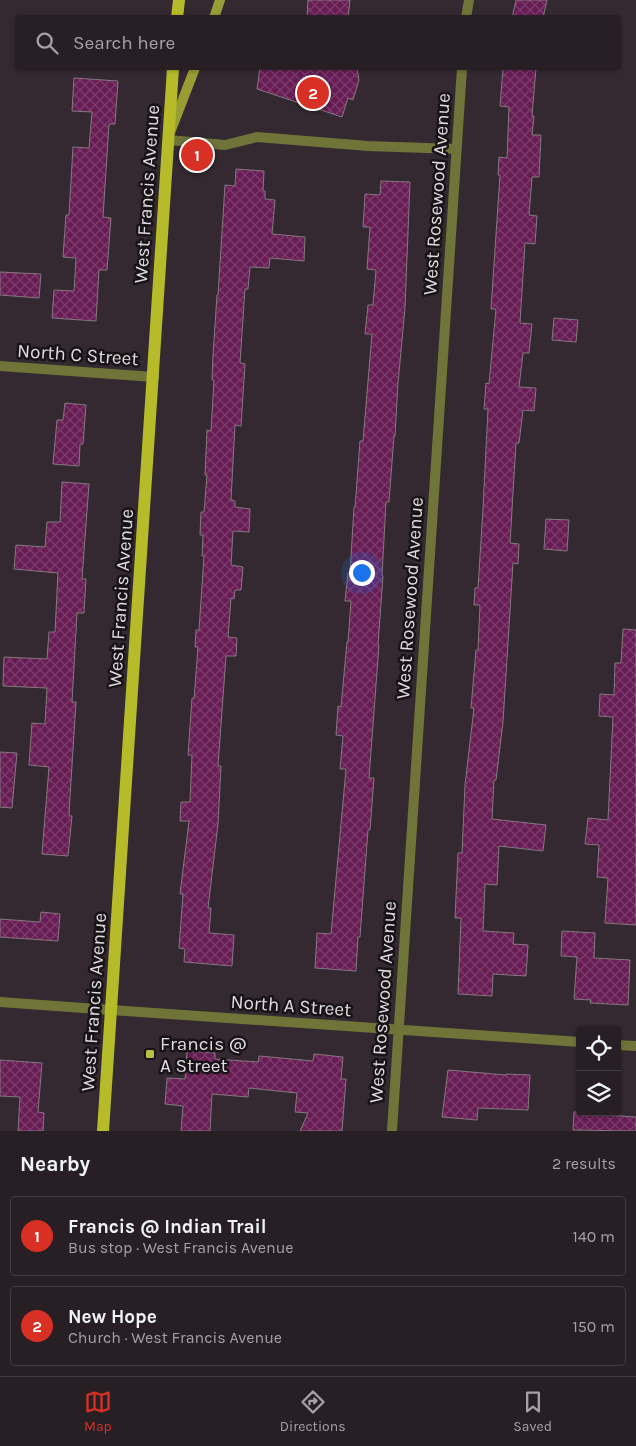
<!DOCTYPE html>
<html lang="en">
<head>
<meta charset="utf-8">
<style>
  :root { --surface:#271f24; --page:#2f272c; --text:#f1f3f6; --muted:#a4a2a6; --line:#433d41; --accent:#d93025 }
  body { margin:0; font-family:Karla,sans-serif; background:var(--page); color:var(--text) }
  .controls { position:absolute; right:15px; bottom:15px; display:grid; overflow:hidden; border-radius:5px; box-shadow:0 1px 4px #0004 }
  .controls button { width:45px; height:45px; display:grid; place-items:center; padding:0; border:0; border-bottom:1px solid var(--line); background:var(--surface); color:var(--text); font:25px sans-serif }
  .you { position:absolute; left:361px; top:572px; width:18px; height:18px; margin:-12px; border:4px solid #fff; border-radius:50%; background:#1a73e8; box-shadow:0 0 0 8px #1a73e833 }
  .badge { display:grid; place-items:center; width:32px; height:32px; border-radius:50%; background:var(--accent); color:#fff; font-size:16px; font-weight:700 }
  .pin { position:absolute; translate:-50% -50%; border:2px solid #fff; box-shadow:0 1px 5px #0006 }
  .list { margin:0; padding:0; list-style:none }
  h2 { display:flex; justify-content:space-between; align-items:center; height:65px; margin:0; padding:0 20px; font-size:21px }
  h2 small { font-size:16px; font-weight:400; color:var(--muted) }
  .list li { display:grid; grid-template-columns:32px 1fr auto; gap:15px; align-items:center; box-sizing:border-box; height:80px; margin:0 10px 10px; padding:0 10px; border:1px solid var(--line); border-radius:5px }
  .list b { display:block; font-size:19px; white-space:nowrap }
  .list p { margin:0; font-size:16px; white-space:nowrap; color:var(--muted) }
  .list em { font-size:16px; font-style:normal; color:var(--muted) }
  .icon { flex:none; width:28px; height:28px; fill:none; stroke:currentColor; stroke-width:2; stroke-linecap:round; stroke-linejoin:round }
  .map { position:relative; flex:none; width:636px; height:1131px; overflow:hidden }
  .search { position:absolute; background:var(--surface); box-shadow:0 1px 4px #0004; left:15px; right:15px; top:15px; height:55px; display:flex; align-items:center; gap:12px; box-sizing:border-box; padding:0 18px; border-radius:5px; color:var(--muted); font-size:19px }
  .sheet { height:245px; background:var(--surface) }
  nav { display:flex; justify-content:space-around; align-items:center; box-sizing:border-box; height:70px; border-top:1px solid var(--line); background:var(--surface); font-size:14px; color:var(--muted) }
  nav a { display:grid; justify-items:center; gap:2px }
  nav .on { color:var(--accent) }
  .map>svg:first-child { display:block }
</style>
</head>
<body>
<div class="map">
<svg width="636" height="1131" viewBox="0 0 636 1131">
  <defs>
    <pattern id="building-cross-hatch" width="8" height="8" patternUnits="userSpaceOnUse" patternTransform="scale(1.25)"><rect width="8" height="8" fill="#671c54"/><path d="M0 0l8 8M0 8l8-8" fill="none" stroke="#7c3c6c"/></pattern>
  </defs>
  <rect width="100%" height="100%" fill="#342930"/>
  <path fill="url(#building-cross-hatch)" stroke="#857880" d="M308,0H350L348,18H307Z
    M516,0H547L543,18H512Z
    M260,68H357L359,80L353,100L348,98L342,117L257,89Z
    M503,68H536L532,116H534L532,135H541L539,177H532L529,215L537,216L535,244L525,243L520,323L532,324L529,353H523L519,387L536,388L534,411L523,410L519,443H516L510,543L519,544L518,564L513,563L503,722L496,780H494L492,819L546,825L543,851L499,846L497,885L485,884L483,931L514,933L513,944L528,945L526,976L493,974L492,996L458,994L461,918H455L458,853H462L465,785L474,708H471L476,650H478L480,605H474L475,588H478L483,509L488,409H484L486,383L489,384L496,309H491L500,175H498L499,157L507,158L509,107L500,106Z
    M74,78L118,81L115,124H109L103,217L111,218L107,270H99L96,321L52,318L54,290L74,291L76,258L63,257L66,215H69L73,147L89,148L92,112L72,111Z
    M236,169L264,171L263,191H265V199L275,200L272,234L305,237L304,261L270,258L269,268L250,267L248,289H245L240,363L245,364L241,426L235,425L231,500L235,501V507L250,509L249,532L233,531L231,565L243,567L241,590H235L234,599L231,598L228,637L237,638L236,656H226L218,766H221L218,824L208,908H211L209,933L234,935L232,966L184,962L185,949L179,948L183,894H180L189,821H180L181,802H190L192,755H188L192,698L194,699L198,647H195L196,630H199L204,556H202L203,535H200L201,512H204L207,475H205L207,430L211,431L214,380H212L213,355L217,295H218L225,185L235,186Z
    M381,181L410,182L405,308L398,383L395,436H394L389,502H386L382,576H383L378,645H379L369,778H374L370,830H368L360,937H358L356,971L315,968L317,933L331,934L346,769H340L343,736L336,735L338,706L341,707L347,642H348L351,601H345L348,573H350L354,507H355L360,441H363L372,334H365L368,305H373L376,270L367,269L370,227H363L365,194L380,195Z
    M0,272L41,274L39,298L0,295Z
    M554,318L578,320L576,342L552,340Z
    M65,403L86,405L83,444H80L79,466L53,464L57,420H63Z
    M62,482L89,484L82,579H86L84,613H77L72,702H76L70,797L69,816H72L68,856L42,854L49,767L29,765L32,723L45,724L47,688L3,686L4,657L47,659L49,632H55L58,573L14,569L16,545L45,547L47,522H60Z
    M546,519L569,520L567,551L544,549Z
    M623,629L636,630V925L605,923L608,878L597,877L599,845L585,844L588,818L608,820L613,717L599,716L600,694L614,695L615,663H621Z
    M0,752L17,753L12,808L0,807Z
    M41,912L60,914L58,941L0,937V919L40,922Z
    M562,931L595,933L594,958L630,960L628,1005L590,1003L591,1000L574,999L577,957L561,956Z
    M187,1051L215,1053V1059L258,1062L259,1056L313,1061L314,1054L343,1057L341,1079H346L342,1131H300L308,1113L295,1112L297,1093L249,1088L248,1097L212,1094L210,1131H181L183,1106L165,1104L167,1078L185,1079Z
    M0,1060L42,1063L38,1112L44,1113L43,1131H18L20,1097L0,1096Z
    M448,1070L506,1075V1074L530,1075L528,1110L478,1108L477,1120L442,1117Z
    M574,1112H607L606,1115L636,1117V1131L573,1130Z"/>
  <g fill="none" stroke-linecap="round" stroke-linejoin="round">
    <path stroke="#707438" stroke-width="10" d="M168,140L225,145L257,137L368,146L456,149"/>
    <path stroke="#707438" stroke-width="10" d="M466,18L469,0
      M0,366L154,377
      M111,1010L580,1042
      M617,1045L636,1046
      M392,1131L462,68"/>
    <path stroke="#707438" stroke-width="10" d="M0,1002L111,1010"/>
    <path stroke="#979c34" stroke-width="10" d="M214,18L220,0
      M171,130L195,68"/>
    <path stroke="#b5bb29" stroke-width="12" d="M177,18L179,0
      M103,1131L173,68"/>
  </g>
  <rect fill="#bac046" stroke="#181316" stroke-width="2" x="145" y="1049" width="10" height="10" rx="2.5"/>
  <g text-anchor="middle" stroke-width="5" stroke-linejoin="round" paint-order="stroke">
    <g font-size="19" fill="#e1dade" stroke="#181316">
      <text transform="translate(146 194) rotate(-86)" y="7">West Francis Avenue</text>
      <text transform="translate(436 194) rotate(-86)" y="7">West Rosewood Avenue</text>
      <text transform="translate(78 354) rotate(4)" y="7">North C Street</text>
      <text transform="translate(120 598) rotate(-86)" y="7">West Francis Avenue</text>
      <text transform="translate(409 598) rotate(-86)" y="7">West Rosewood Avenue</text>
      <text transform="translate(93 1002) rotate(-86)" y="7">West Francis Avenue</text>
      <text transform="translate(382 1002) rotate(-86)" y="7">West Rosewood Avenue</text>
      <text transform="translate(291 1005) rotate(4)" y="7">North A Street</text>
    </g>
    <g font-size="19" fill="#e1dade" stroke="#181316" text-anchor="start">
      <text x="160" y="1050">Francis @<tspan x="160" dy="22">A Street</tspan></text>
    </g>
  </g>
</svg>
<div class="controls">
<button><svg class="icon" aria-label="locate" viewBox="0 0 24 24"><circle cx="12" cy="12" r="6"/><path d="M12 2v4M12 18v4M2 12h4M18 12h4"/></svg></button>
<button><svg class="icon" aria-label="layers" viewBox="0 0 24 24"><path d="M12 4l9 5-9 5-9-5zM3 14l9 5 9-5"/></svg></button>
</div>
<div class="you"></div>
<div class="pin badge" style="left:197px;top:155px">1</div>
<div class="pin badge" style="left:313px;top:93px">2</div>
<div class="search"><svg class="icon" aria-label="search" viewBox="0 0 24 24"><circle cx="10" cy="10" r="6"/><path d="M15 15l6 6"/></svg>Search here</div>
</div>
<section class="sheet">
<h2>Nearby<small>2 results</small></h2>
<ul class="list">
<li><span class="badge">1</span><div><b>Francis @ Indian Trail</b><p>Bus stop · West Francis Avenue</p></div><em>140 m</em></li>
<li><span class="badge">2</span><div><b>New Hope</b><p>Church · West Francis Avenue</p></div><em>150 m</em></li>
</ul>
</section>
<nav>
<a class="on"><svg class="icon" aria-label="map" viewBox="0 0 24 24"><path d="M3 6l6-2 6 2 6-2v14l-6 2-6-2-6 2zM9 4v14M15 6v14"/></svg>Map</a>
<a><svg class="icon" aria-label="directions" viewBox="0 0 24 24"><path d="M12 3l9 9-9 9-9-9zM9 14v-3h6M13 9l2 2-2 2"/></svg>Directions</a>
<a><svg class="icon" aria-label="saved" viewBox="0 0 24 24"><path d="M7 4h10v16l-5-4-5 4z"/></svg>Saved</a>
</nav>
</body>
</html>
